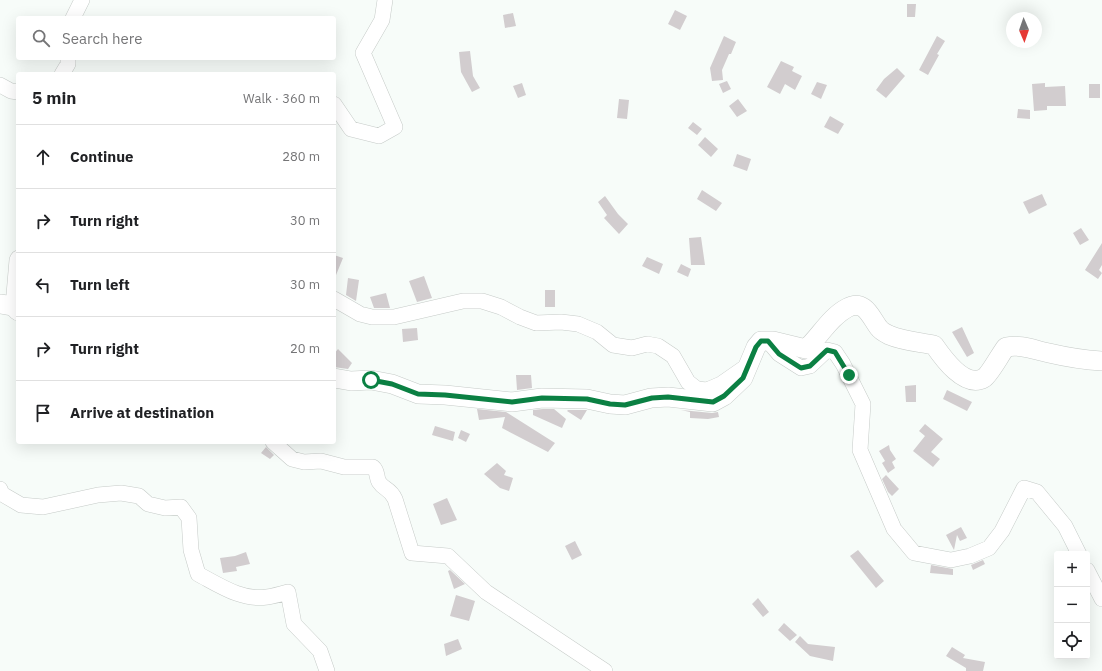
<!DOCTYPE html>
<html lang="en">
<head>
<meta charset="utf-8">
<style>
  :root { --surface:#fff; --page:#f6f6f6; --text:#202124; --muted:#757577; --line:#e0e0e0 }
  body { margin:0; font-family:"IBM Plex Sans",sans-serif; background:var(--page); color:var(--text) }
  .controls { position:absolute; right:12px; bottom:12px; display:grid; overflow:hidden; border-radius:4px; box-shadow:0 4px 16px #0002 }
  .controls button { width:36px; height:36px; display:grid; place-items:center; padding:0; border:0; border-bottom:1px solid var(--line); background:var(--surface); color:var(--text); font:20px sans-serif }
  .compass { position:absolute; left:1006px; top:12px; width:36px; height:36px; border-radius:50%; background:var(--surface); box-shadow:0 4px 16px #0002; rotate:178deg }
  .stop { position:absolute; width:12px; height:12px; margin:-9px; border:3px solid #0b8043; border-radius:50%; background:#fff }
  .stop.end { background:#0b8043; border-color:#fff; box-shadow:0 1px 4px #0008 }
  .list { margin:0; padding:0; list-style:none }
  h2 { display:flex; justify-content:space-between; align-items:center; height:52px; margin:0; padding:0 16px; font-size:17px }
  h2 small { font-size:13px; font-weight:400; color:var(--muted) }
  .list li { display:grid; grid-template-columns:26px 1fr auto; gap:12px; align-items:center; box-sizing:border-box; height:64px; padding:0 16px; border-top:1px solid var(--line) }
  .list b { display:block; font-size:15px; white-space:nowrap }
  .list em { font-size:13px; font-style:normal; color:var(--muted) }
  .icon { flex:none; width:22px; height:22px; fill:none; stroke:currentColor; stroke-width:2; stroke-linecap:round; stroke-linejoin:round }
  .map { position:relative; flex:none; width:1102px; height:671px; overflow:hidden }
  .search { position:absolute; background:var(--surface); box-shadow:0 4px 16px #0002; left:16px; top:16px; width:320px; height:44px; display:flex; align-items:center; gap:10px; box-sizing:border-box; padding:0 14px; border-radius:4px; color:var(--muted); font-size:15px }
  .panel { position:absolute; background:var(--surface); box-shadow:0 4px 16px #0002; left:16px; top:72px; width:320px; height:372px; border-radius:4px }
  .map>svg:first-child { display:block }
</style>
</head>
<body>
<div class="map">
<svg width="1102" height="671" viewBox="0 0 1102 671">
  <rect width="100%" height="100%" fill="#f7fcf9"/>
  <path fill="#d2cdcf" d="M907,4H916L915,17H907Z
    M675,10L687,16L680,30L668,24Z
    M513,13L516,26L505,28L503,15Z
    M724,36L736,42L731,54H729L722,70L723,80L712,81L710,68Z
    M937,36L945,41L937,54L939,55L928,75L919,70Z
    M470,51L473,76L480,88L472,92L461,72L459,52Z
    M781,61L794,67L792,71L802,76L795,90L785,84L780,94L767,87Z
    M897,68L905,76L886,98L876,90L884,79Z
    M727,81L731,89L723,93L719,84Z
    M817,82L827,85L821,99L811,94Z
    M522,83L526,95L518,98L513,86Z
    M1045,83V87L1065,86L1066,106H1047V110L1034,111L1032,84Z
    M1089,84H1100V98H1089Z
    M619,99L629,100L627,119L617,118Z
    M738,99L747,111L737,117L729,106Z
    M1018,109L1030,110V119L1017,118Z
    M830,116L844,124L838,134L824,127Z
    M693,122L702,129L697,135L688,128Z
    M705,137L718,149L711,157L698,145Z
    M737,154L751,159L747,171L733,166Z
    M702,190L722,203L716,211L697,199Z
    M1042,194L1047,205L1029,214L1023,202Z
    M605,196L618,214L628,224L619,234L604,218L607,215L598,202Z
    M1081,228L1089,240L1080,245L1073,233Z
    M701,237L705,265H691L689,238Z
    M1102,243V265L1099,270L1102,273L1098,279L1085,270Z
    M334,255L343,258L334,280Z
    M647,257L663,264L659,274L642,266Z
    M681,264L691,269L688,277L677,272Z
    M424,276L432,298L417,302L409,281Z
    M348,278L359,280L356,301L346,295Z
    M545,290H555V307H545Z
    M386,293L390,308H374L370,297Z
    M962,327L974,353L967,357L952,332Z
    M417,328L418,340L403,342L402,329Z
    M338,349L352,363L348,369L334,367V354Z
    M516,375H531L532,388L517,390Z
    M916,385V402H906L905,386Z
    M947,390L972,402L967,411L943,399Z
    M477,409L506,412L555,443L548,452L502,428L505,417L479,420Z
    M543,409H554L566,419L562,428L533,415V410Z
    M568,410H587L581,420L567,411Z
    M681,410L712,413L718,412L719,417L708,419L690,418V412Z
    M925,424L943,439L931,452L940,459L933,467L913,451L925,436L919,431Z
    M435,426L455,432L453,441L432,435Z
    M461,430L470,434L466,442L458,438Z
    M889,445L890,450L896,459L892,462L895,468L888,473L882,463L885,461L879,451Z
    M266,447L274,455L270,459L261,453Z
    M497,463L506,471L504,475L513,478L509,491L500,488L484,474Z
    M886,475L899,489L892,496L888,492L882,479Z
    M447,498L457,520L441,525L433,504Z
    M961,527L967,538L960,541L957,535L954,550L946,535Z
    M575,541L582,555L572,560L565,546Z
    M858,550L884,581L876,588L850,556Z
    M246,552L250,564L236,567L237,571L223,573L220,558L235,556Z
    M983,560L985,564L973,570L971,565Z
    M931,565L953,569V575L930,573Z
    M450,570L465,584L454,589L448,571Z
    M456,595L475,601L469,621L450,616Z
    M758,598L769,612L763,617L752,604Z
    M784,623L797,635L790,641L778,630Z
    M800,636L808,644L835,647L833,661L810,656L795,642Z
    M458,639L462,649L446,656L444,644Z
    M952,647L965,655L963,658L985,662L983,671H966V668L946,656Z"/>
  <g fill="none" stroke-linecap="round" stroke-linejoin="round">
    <defs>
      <path id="minor" d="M73,18L82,0
        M62,74L68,64V58
        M0,85L11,91L18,92
        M334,104L351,129L379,136L395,127L363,53L382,20L385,0
        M334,299L360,314L372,317H394L463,301H482L501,307L520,317L536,323L561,322L578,324L597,332L613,345L632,348L647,344L658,346L673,356L688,382L697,389L707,390L721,384L744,368
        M13,306L17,260L18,258
        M768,341L779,354L801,368L810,366L827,350L835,352L843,364L863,404L860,450L894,529L914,553L951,560L970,556L989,548L1002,531L1024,488L1037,492L1065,526L1079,554
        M273,442L292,459L304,462L321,461L344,467H373C378,471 376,477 379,482C384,490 390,488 395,499L412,553L448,556L486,592L605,671
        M0,489L2,494L21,505L43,507L98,495L121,493L139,496L148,504L165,508L181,507L189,518L191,550L198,574C219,585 242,601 267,597C274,596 281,594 288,592L294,624L320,651L327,671
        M1087,570L1102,599"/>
      <path id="major" d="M0,304L13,306L18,311
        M334,378L351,381L371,380L392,384L418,394L445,395L512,402L542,398L587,399L610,404L625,405L651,398L668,397L713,402L724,396L743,378L756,347L761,341H773L806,349C820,336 830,317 847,308C865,298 871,318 879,328C881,331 885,333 889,335C903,341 918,342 934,345C943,358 965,389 984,378C990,374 1001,353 1006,347C1021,344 1034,350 1049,353C1066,357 1084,360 1102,361"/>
    </defs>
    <use href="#minor" stroke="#c6cbc8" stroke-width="16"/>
    <use href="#major" stroke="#c6cbc8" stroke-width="20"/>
    <use href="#minor" stroke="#fff" stroke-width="15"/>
    <use href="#major" stroke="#fff" stroke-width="19"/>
  </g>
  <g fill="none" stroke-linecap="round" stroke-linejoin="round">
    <path stroke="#0b8043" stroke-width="5" d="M371,380L392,384L418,394L445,395L512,402L542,398L587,399L610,404L625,405L652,398L668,397L713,402L724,396L743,378L756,347L761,341H768L779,354L801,368L810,366L827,350L835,352L849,375"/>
  </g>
</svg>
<div class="controls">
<button>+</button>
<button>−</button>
<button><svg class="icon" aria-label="locate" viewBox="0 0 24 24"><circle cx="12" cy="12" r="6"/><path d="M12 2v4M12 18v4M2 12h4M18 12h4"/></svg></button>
</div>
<svg class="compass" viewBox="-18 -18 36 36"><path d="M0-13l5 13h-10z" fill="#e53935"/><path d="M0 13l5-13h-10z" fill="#757577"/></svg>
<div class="stop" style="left:371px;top:380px"></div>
<div class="stop end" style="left:849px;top:375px"></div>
<div class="search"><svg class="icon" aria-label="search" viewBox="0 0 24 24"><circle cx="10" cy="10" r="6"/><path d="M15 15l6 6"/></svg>Search here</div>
<section class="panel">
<h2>5 min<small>Walk · 360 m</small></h2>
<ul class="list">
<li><svg class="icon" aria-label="ahead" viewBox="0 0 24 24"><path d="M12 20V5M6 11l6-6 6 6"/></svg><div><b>Continue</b></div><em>280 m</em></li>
<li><svg class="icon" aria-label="right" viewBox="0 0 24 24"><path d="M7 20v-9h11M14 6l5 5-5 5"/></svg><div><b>Turn right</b></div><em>30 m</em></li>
<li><svg class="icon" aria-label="left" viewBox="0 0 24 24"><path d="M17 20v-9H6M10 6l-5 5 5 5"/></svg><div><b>Turn left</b></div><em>30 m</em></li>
<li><svg class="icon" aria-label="right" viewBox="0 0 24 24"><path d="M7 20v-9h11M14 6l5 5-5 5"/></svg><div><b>Turn right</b></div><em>20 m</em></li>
<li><svg class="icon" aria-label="arrive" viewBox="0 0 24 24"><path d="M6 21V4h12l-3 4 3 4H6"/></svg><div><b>Arrive at destination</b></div></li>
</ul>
</section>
</div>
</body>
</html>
